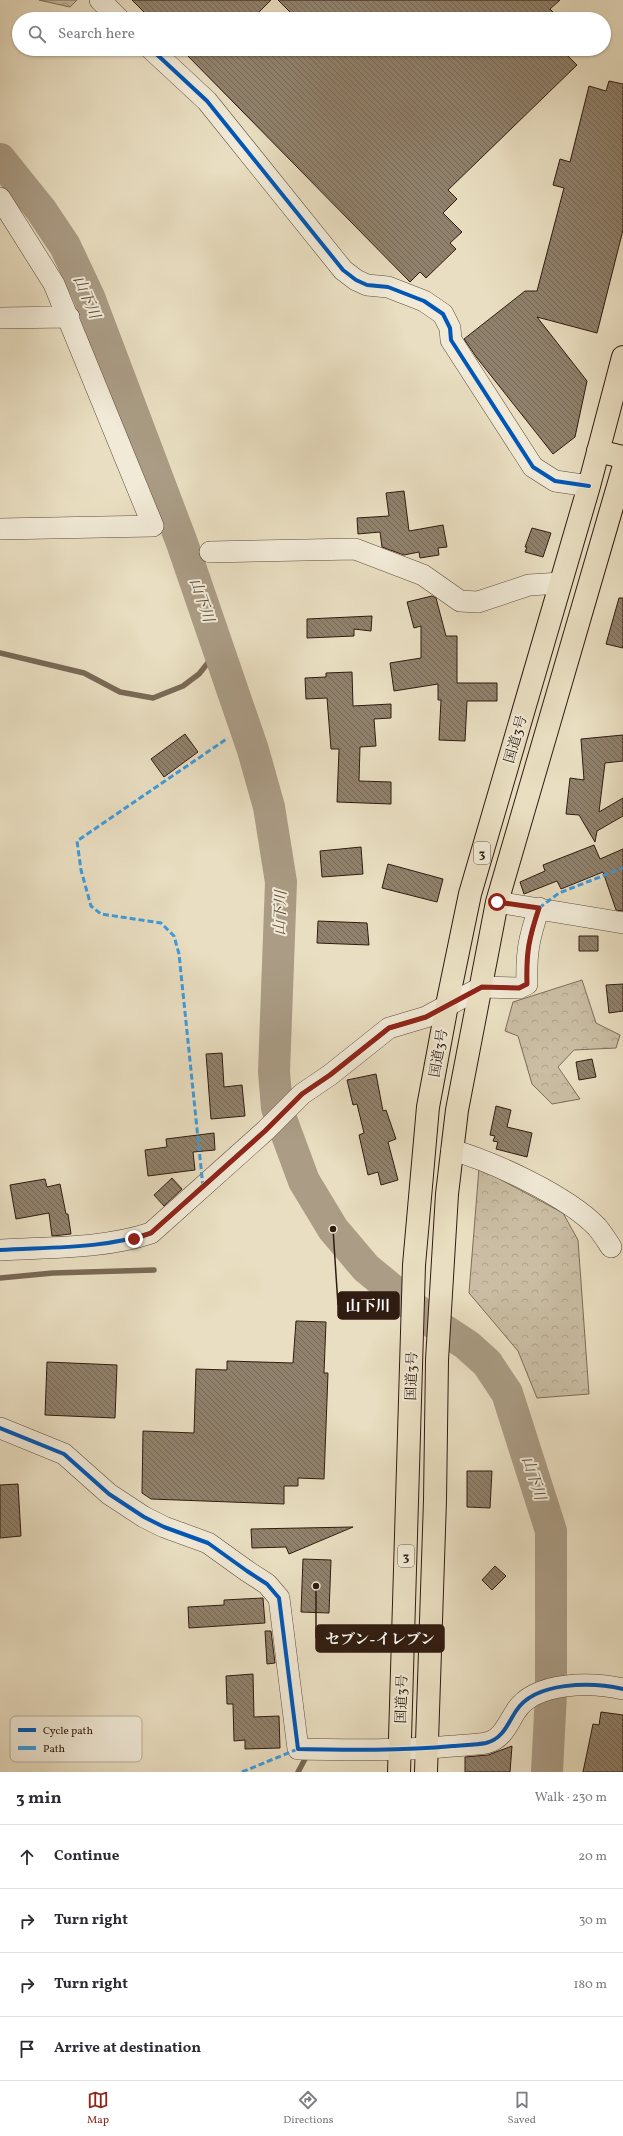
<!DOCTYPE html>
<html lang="en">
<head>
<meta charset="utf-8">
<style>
  :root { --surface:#fff; --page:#f2f2f3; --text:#2b2b33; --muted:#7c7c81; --line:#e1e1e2; --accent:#8f2418 }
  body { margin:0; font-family:Vollkorn,"Noto Serif JP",serif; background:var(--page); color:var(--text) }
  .stop { position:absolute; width:12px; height:12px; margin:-9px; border:3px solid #8f2418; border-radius:50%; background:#fff }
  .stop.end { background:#8f2418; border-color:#fff; box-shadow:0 1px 4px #0008 }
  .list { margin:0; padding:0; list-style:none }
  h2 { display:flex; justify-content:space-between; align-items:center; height:52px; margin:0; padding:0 16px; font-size:17px }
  h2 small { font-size:13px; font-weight:400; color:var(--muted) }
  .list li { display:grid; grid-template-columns:26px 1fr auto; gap:12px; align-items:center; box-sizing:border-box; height:64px; padding:0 16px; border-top:1px solid var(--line) }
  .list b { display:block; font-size:15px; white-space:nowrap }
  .list em { font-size:13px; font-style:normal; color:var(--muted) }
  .icon { flex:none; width:22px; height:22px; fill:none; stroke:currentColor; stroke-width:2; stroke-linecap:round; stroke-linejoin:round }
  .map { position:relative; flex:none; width:623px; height:1772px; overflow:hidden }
  .search { position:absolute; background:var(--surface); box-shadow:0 1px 3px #0004; left:12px; right:12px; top:12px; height:44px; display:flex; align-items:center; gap:10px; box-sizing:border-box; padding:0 14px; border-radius:22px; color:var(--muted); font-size:15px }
  .sheet { height:308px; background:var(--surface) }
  nav { display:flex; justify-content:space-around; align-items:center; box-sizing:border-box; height:56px; border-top:1px solid var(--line); background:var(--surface); font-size:11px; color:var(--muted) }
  nav a { display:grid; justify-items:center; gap:2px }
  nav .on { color:var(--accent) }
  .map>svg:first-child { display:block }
</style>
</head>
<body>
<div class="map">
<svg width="623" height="1772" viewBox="0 0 623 1772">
  <defs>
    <pattern id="forest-crowns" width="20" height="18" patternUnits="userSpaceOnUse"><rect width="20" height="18" fill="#cabda3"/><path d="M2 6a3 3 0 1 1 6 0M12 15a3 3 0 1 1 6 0" fill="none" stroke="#aea28b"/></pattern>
    <pattern id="building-back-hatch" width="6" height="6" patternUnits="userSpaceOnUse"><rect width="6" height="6" fill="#90816c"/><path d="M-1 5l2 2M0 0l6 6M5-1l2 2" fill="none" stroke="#766957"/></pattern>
  </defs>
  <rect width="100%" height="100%" fill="#e9dec1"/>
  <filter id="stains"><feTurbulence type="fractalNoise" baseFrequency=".005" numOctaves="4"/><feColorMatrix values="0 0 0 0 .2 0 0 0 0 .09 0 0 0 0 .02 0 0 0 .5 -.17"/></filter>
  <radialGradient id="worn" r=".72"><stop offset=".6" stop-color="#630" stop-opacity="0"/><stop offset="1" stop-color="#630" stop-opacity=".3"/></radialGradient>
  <path fill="url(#forest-crowns)" stroke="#7d6c5a" d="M39,0H77L70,7Z
    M582,980L596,1023L620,1035L616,1048L574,1050L558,1067L580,1099L552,1104L532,1084L518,1036L505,1031L513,1002Z
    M479,1168L563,1213L578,1240L589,1394L537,1398L518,1351L469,1293Z"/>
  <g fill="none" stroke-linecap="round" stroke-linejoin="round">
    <path stroke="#796956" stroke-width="5.5" d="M0,653L84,673L120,692L153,698L183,686L199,674L219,649
      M0,1278L53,1273L154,1270
      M298,1772L305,1759L304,1754"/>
    <path stroke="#aa9c85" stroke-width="32" d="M0,159L41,210L65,246L89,297L182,543L253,750L269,807L281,882L274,1072L277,1108L304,1181L333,1229L366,1268L429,1320L467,1345L487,1363L507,1393L551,1531V1693L547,1772"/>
  </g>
  <path fill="url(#building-back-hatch)" stroke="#301c10" d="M132,0H271L252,19H151Z
    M278,0H560L550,9L560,19H297Z
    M181,49H561L577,65L448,190L457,199L443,213L462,232L450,243L456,249L426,278L420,272L410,282Z
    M609,81L623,84V230L597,333L537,317L587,381L575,437L553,454L477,358L464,339L525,291H537L564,188L553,185L560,159L570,162L589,86L606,91Z
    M404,491L409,531L443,525L447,547L438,548L439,555L420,558L419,552L404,555L382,547L380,532L358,534L357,518L389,516L386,493Z
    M532,528L551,533L543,557L525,552L527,547H525Z
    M432,596L436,598L446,636H457V683H497V701H467L465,741L439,740L441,700H438V684L394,691L390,663L421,658V626L414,628L407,602Z
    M619,598H623V648L606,644Z
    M372,616L371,631L354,629V636L307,638V619Z
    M352,672L353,706L391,704V718L374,719L376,746L360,747L359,781L391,782V804L337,802L339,749H331L327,698L306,699L305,678L326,677V673Z
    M185,734L198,752L164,777L151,759Z
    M623,735V761L605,763L599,812L623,798V816L597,831L595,842L579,815L566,814L570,778L584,780L581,739Z
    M594,845L600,859L623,849V911L616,910L603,872L561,889L557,881L524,894L520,882L545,871L543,865Z
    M361,847L363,874L322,877L320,851Z
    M388,864L443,879L437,902L382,888Z
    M318,921L367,923L369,945L317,943Z
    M579,936H598V951H579Z
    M623,984V1011L609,1013L606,985Z
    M222,1053L224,1087L242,1085L245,1116L211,1119L206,1054Z
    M592,1059L596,1077L579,1080L576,1062Z
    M376,1074L383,1111L386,1110L396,1139L388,1142L398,1180L381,1185L378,1172L368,1175L359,1135L364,1133L357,1104L353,1105L347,1080Z
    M496,1106L511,1110L507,1127L532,1133L527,1157L496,1149L498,1142L493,1141L495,1136L490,1135Z
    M214,1133L215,1150L193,1152L195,1170L148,1176L145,1150L167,1147L166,1139Z
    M172,1178L182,1189L164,1206L154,1195Z
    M45,1179L47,1187L60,1184L66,1214H68L71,1234L52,1236L49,1213L16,1219L10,1185Z
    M296,1321L326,1322L324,1373H328L324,1479L298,1478V1486H284V1504L151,1499L142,1493L143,1431L194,1433L196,1369L227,1370V1361L293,1363Z
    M47,1362L117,1365L115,1418L45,1415Z
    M467,1471H492L490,1508L467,1507Z
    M18,1484L21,1536L0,1538V1485Z
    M353,1527L289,1554L286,1547L252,1548L251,1529Z
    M303,1559L331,1560L329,1613L301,1612Z
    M495,1566L506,1576L492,1590L482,1580Z
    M263,1598L265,1623L189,1628L188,1607L224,1605V1600Z
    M265,1631H271L275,1663L267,1664Z
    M253,1674L254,1717L279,1716L280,1748L245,1749V1740L234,1741L233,1704H227L226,1676Z
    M601,1712L623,1715V1772H583L593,1724L599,1725Z
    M512,1746L510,1772H465V1757L488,1755Z"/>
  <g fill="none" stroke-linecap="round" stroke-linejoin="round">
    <defs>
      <path id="minor" d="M100,0L119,19
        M151,49L207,101L343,270L356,280L367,285L388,287L424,301L443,314L450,328L451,340L533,467L555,481L589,486
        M0,198L54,284L153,526L0,529
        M0,318L69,317
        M210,552L355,549L423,575L460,601L478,602L529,585L561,583
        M497,902L623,923
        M452,1150C494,1162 567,1196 597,1227C602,1233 607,1241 611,1247
        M0,1250C50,1247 103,1249 151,1233L265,1131L302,1094L330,1075L389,1028L426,1017L482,987L519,988L527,984C526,952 529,938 539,908
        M0,1428L64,1454L109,1494L144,1517L164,1527L208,1543L247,1571L267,1584L279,1598L298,1749C350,1750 401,1751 453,1746C463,1745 475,1745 486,1743C503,1739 508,1723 516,1711C535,1681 592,1682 623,1689"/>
      <path id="major" d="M598,451L623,457"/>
      <path id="highway" d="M399,1772L414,1265L428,1107L447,1005L470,894L589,486L623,357
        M426,1772L435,1500L437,1360L447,1194L457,1110L497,902L623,469"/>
    </defs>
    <use href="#minor" stroke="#5e4c3c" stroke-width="22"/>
    <use href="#major" stroke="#301c10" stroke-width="24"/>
    <use href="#highway" stroke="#301c10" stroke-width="24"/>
    <use href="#minor" stroke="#f1ead7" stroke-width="21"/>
    <use href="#major" stroke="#e9dec1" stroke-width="22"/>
    <use href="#highway" stroke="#e9dec1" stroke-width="22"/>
    <path stroke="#3e9bde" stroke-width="3" stroke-dasharray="6 3" stroke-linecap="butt" d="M539,908L559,893L623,868
      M203,1187L179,954L174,936L161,923L101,914L91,906L81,870L77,841L228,738
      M242,1772L298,1749"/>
    <defs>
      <path id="cycleway" d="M151,49L207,101L343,270L356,280L367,285L388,287L424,301L443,314L450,328L451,340L533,467L555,481L589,486
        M0,1250C50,1247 103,1249 151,1233L265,1131L302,1094L330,1075L389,1028L426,1017L482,987L519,988L527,984C526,952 529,938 539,908
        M0,1428L64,1454L109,1494L144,1517L164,1527L208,1543L247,1571L267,1584L279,1598L298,1749C350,1750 401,1751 453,1746C463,1745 475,1745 486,1743C503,1739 508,1723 516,1711C535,1681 592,1682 623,1689"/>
    </defs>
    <use href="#cycleway" stroke="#f1ead7" stroke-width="6"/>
    <use href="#cycleway" stroke="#0057b8" stroke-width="4"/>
  </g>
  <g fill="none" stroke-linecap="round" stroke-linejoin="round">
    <path stroke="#8f2418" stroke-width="5" d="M134,1239L151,1233L265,1131L302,1094L330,1075L389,1028L426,1017L482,987L519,988L527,984C526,952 529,938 539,908L497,902"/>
  </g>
  <g text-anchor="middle" stroke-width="4" stroke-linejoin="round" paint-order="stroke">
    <g fill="#f1ead7" stroke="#6a5a4c" stroke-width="1">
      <rect x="474" y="842" width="16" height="22" rx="3"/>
      <rect x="398" y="1545" width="16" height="22" rx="3"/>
    </g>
    <g font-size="13" font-weight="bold" fill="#301c10">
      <text x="482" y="858">3</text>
      <text x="406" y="1561">3</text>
    </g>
    <g font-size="14" fill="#301c10" stroke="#f1ead7">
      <text transform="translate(515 739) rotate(-74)" y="5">国道3号</text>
      <text transform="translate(438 1053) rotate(-80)" y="5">国道3号</text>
      <text transform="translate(411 1376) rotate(-88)" y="5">国道3号</text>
      <text transform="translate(401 1699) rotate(-88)" y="5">国道3号</text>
    </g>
    <g font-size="15" font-style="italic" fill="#5b4939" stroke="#f1ead7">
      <text transform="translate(87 297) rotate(67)" y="5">山下川</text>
      <text transform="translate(202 600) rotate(71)" y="5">山下川</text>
      <text transform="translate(280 913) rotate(-88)" y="5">山下川</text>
      <text transform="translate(534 1478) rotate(72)" y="5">山下川</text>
    </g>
  </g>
  <rect x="10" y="1716" width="132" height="46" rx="6" fill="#f1ead7" stroke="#b7ac9b" stroke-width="1"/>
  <rect x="18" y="1728" width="18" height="4" fill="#0057b8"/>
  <rect x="18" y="1746" width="18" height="4" fill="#3e9bde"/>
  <g font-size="11" fill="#301c10">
    <text x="43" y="1734">Cycle path</text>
    <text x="43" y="1752">Path</text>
  </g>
  <path fill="none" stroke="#301c10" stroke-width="1.5" d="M333 1229L338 1305M316 1586L316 1638"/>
  <g fill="#301c10" stroke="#f1ead7" stroke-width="1.5">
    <circle cx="333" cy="1229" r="4"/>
    <circle cx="316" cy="1586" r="4"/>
  </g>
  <g fill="#301c10" stroke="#301c10" stroke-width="1.5">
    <rect x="338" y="1292" width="61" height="27" rx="4"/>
    <rect x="316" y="1625" width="128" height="27" rx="4"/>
  </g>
  <g font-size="15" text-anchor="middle" font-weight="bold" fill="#fff">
    <text x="368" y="1311">山下川</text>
    <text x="380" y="1644">セブン-イレブン</text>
  </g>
  <rect width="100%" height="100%" filter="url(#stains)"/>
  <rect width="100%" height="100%" fill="url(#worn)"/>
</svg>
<div class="stop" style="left:497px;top:902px"></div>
<div class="stop end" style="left:134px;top:1239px"></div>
<div class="search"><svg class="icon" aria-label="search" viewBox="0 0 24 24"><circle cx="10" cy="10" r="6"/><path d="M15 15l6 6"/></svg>Search here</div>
</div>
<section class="sheet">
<h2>3 min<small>Walk · 230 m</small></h2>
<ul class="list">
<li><svg class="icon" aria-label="ahead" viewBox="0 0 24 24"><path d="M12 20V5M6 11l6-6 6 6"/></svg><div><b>Continue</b></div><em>20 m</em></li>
<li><svg class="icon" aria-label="right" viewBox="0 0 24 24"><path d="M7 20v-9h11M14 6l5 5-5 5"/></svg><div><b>Turn right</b></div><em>30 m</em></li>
<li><svg class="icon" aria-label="right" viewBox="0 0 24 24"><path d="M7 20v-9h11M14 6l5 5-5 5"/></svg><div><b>Turn right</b></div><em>180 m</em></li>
<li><svg class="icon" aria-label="arrive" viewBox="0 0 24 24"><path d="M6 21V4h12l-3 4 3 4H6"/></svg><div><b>Arrive at destination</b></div></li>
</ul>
</section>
<nav>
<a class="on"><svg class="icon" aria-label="map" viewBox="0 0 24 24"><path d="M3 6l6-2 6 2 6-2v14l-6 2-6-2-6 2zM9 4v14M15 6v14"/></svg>Map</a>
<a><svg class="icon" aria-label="directions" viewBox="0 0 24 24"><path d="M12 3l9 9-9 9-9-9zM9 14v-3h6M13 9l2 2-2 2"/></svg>Directions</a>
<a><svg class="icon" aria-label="saved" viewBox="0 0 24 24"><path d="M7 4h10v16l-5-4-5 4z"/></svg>Saved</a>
</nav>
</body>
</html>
